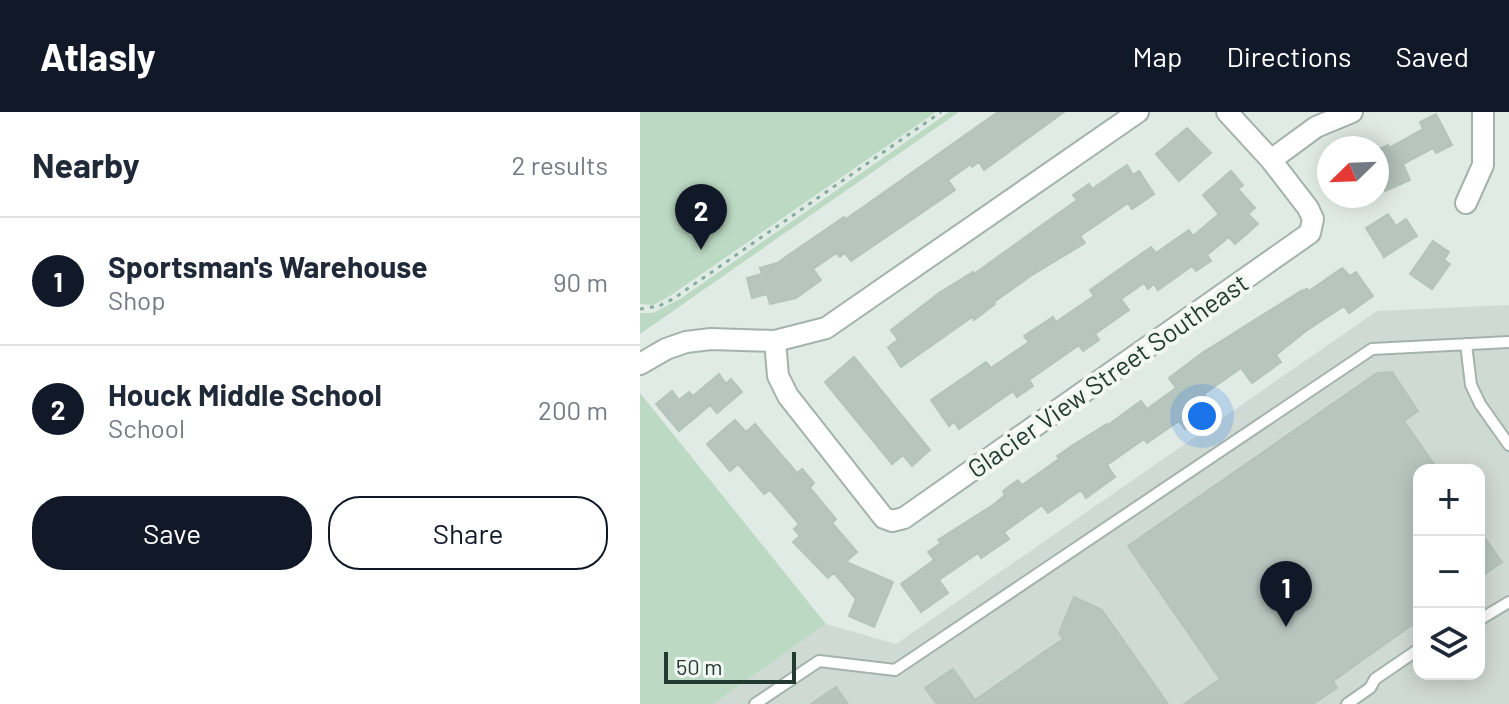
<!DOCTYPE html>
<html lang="en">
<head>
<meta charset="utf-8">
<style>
  :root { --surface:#fff; --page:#f6f6f7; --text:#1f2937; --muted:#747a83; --line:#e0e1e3; --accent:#111827 }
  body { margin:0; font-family:Barlow,sans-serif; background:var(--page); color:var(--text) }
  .controls { position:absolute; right:24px; bottom:24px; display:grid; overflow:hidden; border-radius:16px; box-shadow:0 4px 20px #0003 }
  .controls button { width:72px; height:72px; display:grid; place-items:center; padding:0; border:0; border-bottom:2px solid var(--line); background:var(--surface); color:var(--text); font:40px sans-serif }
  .compass { position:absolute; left:677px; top:24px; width:72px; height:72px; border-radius:50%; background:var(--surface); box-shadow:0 4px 20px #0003; rotate:247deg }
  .scale { position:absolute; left:24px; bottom:20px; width:132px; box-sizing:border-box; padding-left:8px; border:4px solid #233a33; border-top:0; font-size:22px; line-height:28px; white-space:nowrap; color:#233a33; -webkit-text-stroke:6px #f2f7f4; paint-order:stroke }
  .you { position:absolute; left:562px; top:304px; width:28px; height:28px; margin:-20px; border:6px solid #fff; border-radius:50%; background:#1a73e8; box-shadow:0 0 0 12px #1a73e833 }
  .badge { display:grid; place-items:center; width:52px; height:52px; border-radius:50%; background:var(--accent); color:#fff; font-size:26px; font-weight:700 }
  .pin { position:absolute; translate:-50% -66px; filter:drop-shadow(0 2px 4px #0008) }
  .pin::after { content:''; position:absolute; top:42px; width:28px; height:24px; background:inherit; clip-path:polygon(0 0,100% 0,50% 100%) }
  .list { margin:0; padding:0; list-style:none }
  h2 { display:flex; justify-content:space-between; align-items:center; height:104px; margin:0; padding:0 32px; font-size:34px }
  h2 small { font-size:26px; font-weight:400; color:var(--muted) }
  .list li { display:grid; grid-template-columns:52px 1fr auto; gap:24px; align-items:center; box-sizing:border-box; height:128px; padding:0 32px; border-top:2px solid var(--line) }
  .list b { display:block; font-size:30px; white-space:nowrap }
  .list p { margin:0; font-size:26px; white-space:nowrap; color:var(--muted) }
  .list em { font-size:26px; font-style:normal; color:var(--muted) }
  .actions { display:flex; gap:16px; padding:24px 32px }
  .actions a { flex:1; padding:18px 0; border:2px solid var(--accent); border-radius:32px; text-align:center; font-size:28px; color:var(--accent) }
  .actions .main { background:var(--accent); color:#fff }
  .icon { flex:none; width:44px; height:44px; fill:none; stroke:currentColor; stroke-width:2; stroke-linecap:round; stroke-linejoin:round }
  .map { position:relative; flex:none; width:869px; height:592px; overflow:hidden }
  header { display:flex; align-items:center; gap:48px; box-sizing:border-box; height:112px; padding:0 40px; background:var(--accent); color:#fff }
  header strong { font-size:38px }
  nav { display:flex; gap:44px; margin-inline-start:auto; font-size:28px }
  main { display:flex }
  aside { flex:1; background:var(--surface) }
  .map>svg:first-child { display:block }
</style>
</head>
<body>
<header>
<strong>Atlasly</strong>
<nav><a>Map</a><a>Directions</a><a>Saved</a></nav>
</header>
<main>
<aside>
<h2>Nearby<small>2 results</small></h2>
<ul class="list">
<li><span class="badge">1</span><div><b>Sportsman's Warehouse</b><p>Shop</p></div><em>90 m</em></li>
<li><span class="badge">2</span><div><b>Houck Middle School</b><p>School</p></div><em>200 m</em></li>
</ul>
<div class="actions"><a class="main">Save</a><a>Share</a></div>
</aside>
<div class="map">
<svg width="869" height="592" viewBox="0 0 869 592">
  <rect width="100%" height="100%" fill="#e1ebe6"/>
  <path fill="#d0dad5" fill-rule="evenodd" d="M869,193V592H73L186,512L256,532L737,199ZM779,358H839V562H779Z"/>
  <path fill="#bcdac3" d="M0,0H296L30,184L13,193L0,192Z
    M309,0H319L0,222V201H13L40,187Z
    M0,281L186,512L73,592H0Z"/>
  <path fill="#b7c5bf" stroke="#b4c4bd" stroke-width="2" d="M358,0H424L344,58L339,50L332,55L331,52L308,68L315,78L211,149L205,141L200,145L196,141L173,157L181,168L156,186L130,192L127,182L112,186L107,166L122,162L120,156L137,151L204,105L206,107Z
    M796,2L812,33L796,41L793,36L763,52L770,68L745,79L737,61V38L748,33L749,36L783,17L780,10Z
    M547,16L571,41L539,69L516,42Z
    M487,53L493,63L499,59L514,82L492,97L488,91L440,124L445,131L392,163L354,190L355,192L334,208L332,205L261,255L248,235L258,228L251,218L299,181L333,160L334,162L437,88L433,83L449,72L452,77Z
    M591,59L603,73L598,77L615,96L608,102L618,112L595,132L589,125L567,143L571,149L556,159L552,154L518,178L514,172L508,177L504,171L481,187L489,198L455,222L459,228L443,239L439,233L389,268L393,274L377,285L373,279L319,317L314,310L309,314L291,288L346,250L351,256L389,230L384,224L413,205L416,210L454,184L450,178L511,135L516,141L549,118L553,124L579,102L563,83Z
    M748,102L756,114L766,107L777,124L744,145L726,116Z
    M793,129L809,140L804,148L810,152L792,177L770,162Z
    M702,156L710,164L716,160L733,184L709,201L704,194L666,219L636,243L641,250L612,271L601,256L564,282L574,296L545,317L539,309L507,331L504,327L467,353L475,365L446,386L441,378L408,401L402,393L364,420L369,427L341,446L338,441L299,468L308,481L281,500L261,472L294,448L288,440L301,431L298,428L353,393L365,383L363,379L378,368L382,373L419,347L417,344L433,333L467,312L468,313L501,289L507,297L536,276L529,266L562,241L661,179L667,177L669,179Z
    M214,245L290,338L272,354L263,343L252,352L185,270Z
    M752,260L778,299L764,309L798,358H779V508L693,569L697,576L673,592H544L580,567L488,434L737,261Z
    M79,262L86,272L91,267L102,280L77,301L70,293L39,319L16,292L32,279L39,288L49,280L53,284Z
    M95,308L106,320L115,312L157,361L162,357L174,371L170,376L196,407L192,411L217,440L206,450L253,470L234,515L209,504L216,487L194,461L188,466L153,430L160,424L154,417L159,412L130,378L124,382L98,352L90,359L67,332Z
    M839,418L862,450L839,466Z
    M434,485L462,498L528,592H297L285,576L313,557L335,588L423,527L419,521Z
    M196,575L208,592H171Z"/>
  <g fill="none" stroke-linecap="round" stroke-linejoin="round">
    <defs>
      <path id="lane" d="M826,232L831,273L840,292L869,333
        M839,508L869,490
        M115,592L179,549L255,558L732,237L869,230
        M707,592L730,576L735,567L779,537"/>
      <path id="street" d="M631,48L676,15L712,0
        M826,91L843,53V0
        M135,229L138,264L148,284L244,406L252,409L264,406L670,121L673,107L668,96L631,48L587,0
        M0,252L26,237L46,230L71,227L135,229L186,216L498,0"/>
    </defs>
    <use href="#lane" stroke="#a4b2ad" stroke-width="14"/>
    <use href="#street" stroke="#a4b2ad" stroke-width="24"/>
    <path stroke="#84ac9f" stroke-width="3" stroke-dasharray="4 6" stroke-linecap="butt" d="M0,197L19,194L33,187L301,0"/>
    <use href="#lane" stroke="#fff" stroke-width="10"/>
    <use href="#street" stroke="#fff" stroke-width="20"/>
  </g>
  <g text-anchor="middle" stroke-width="8" stroke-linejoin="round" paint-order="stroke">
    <g font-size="26" fill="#233a33" stroke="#f2f7f4">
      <text transform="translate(468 264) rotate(-35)" y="9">Glacier View Street Southeast</text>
    </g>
  </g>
</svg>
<div class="controls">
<button>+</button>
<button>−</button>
<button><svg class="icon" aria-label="layers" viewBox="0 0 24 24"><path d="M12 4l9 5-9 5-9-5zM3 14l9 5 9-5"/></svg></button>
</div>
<svg class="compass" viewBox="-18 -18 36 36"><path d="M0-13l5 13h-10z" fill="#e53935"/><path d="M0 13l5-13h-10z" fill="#747a83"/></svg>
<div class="scale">50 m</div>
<div class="you"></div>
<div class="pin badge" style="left:646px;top:515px">1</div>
<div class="pin badge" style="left:61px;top:138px">2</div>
</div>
</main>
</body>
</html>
